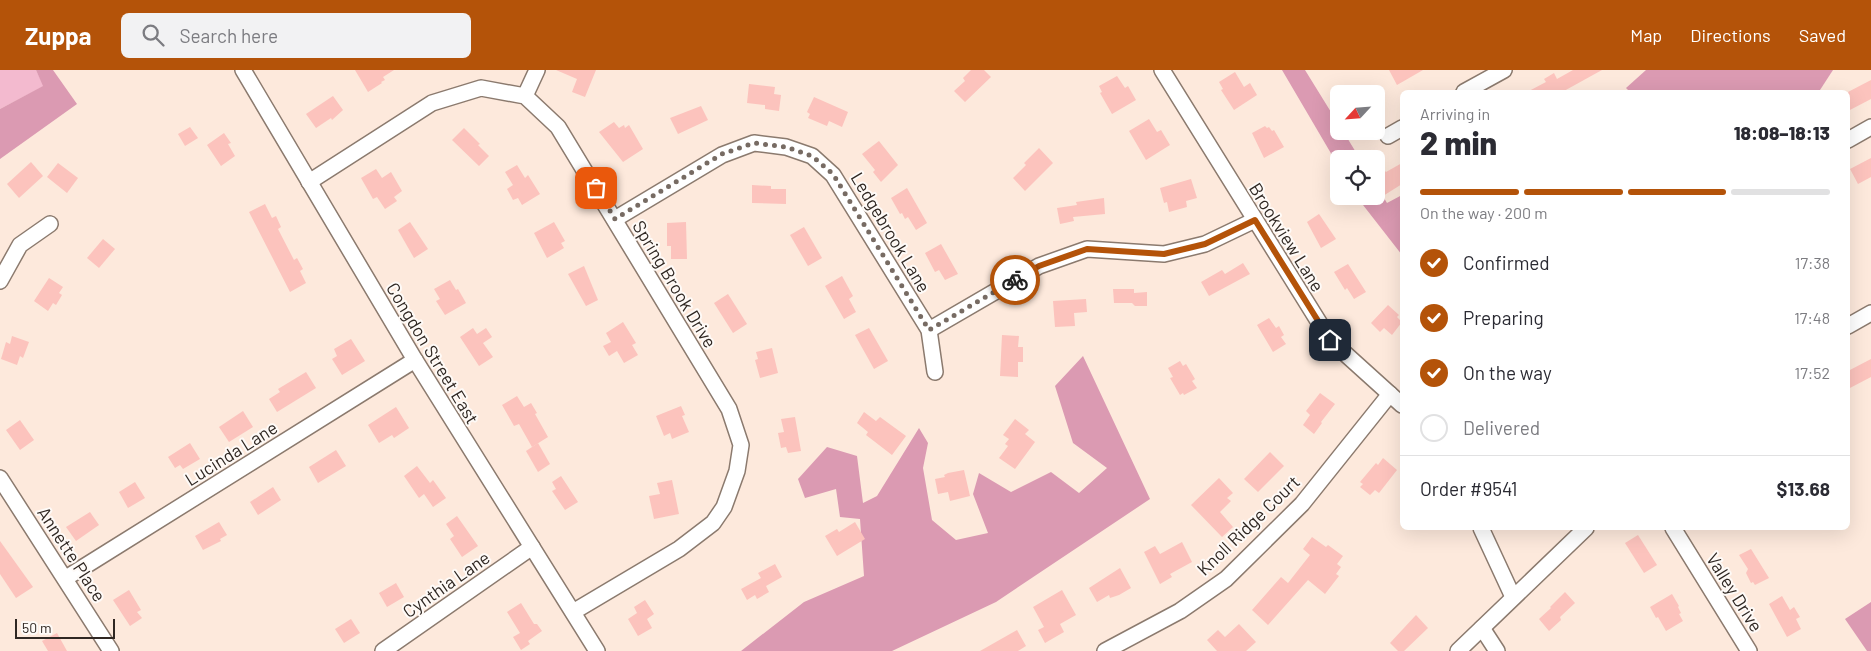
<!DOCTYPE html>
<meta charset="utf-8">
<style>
:root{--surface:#fff;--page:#f2f2f3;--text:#2b2b33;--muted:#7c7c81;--line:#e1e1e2;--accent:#b45309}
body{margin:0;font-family:Barlow,sans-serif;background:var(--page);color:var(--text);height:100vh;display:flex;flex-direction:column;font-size:19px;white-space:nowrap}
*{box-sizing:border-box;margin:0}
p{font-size:16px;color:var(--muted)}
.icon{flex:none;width:28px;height:28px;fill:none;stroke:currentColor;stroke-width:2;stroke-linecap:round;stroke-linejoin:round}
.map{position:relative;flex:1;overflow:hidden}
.side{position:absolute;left:1400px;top:20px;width:450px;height:440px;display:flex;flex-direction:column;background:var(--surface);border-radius:8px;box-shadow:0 5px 20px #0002}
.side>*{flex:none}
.needle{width:32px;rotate:244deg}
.tools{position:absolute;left:1330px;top:15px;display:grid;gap:10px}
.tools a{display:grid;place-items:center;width:55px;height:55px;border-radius:8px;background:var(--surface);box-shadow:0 5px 20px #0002;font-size:25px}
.scale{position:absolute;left:15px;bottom:12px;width:100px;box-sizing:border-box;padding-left:5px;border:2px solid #2f2722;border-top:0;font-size:14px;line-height:18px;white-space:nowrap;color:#2f2722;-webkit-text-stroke:4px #fefaf7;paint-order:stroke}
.pin{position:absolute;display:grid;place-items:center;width:42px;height:42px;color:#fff;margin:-21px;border-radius:10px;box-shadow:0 2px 8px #0006}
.courier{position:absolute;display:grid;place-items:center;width:50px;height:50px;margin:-25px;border:4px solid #b45309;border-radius:50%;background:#fff;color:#222;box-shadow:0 1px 6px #0007}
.head em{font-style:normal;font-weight:800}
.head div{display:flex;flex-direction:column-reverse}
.head{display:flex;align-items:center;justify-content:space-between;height:85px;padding:0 20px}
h1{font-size:32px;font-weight:800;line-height:38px}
.bar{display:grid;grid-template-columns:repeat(4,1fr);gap:8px 5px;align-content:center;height:60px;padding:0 20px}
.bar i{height:6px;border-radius:4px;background:var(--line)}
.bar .active{background:var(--accent)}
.bar p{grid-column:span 4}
.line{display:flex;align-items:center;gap:12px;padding:0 20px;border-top:1px solid var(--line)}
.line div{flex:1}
ol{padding:0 20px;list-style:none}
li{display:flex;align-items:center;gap:15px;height:55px}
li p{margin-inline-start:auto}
li .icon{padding:5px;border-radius:50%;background:var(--accent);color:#fff;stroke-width:4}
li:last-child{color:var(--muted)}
li i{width:28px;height:28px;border:2px solid var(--line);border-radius:50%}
header{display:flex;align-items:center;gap:30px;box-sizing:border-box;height:70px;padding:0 25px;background:var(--accent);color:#fff}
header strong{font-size:24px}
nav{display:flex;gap:28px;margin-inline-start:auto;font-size:18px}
.search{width:350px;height:45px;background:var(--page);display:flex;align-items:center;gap:12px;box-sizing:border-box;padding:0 18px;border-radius:8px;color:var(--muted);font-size:19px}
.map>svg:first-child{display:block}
.green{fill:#f3bacf}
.forest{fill:#db9ab2}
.building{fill:#fcc3bd}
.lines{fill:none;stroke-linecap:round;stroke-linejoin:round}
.street-casing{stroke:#8b7a6e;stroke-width:18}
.street{stroke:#fff;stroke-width:15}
.done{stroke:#776b63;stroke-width:5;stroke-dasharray:0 9}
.route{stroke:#b45309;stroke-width:6}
.labels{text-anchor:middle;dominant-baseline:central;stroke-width:4;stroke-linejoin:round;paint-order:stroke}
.street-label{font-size:18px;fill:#2f2722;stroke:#fefaf7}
</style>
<header>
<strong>Zuppa</strong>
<div class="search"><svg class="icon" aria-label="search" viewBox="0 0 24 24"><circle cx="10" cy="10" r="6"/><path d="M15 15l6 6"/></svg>Search here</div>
<nav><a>Map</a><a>Directions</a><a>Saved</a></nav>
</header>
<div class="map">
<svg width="1871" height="581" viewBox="0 0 1871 581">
<rect width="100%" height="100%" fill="#fde9dc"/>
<path class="green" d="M0,0H36L44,16L0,39Z"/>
<g class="forest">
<path d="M36,0H53L77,34L0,89V39L43,16Z"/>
<path d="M1282,0H1305L1339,55V61H1343L1360,89H1339V97Z"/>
<path d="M1646,0H1833L1820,20L1811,22H1630L1626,18Z"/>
<path d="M1376,115L1387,133L1402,125V185L1356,126H1376Z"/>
<path d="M1083,286L1150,429L996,532L892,581H741L804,532L864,506L860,449L840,447L836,419L805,428L798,409L827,377L857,386L863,433L877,426L919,358L928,373L923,398L932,450L956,470L988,463L973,424L979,403L1011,422L1051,402L1079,423L1107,398L1073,373L1055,316Z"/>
<path d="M1871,532V581H1867L1845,549Z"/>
</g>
<g class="building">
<path d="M355,0H394L383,7L385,10L381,12L382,13L368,22Z"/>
<path d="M556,0H596L585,27L572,22L577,9Z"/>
<path d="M971,0H984L991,7L965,32L954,21L965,11L963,8Z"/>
<path d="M1389,0H1423L1397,15Z"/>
<path d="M1573,0H1602L1564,21L1527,22L1546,12L1544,9L1554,3L1557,9Z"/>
<path d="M1235,2L1244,17L1250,13L1257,25L1234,40L1221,20L1223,19L1219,12Z"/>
<path d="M1117,6L1125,18L1128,16L1136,30L1112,44L1100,23L1102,22L1099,16Z"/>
<path d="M1871,10V29L1848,41V22Z"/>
<path d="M749,14L775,17L774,24L781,25L779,41L765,39V35L747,33Z"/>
<path d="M333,26L343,40L332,50L331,48L316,58L306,44Z"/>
<path d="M814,27L848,42L842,57L829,51L827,56L808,48L810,44L807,42Z"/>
<path d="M701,36L708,50L678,64L670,48Z"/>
<path d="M1149,49L1157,62L1161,60L1170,75L1146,90L1129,61Z"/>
<path d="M614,52L619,58L624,55L625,58L629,55L643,79L623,92L599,62Z"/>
<path d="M1265,56L1267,58L1269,57L1272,61L1274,60L1284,77L1264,88L1252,63Z"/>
<path d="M190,57L198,68L185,76L178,64Z"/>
<path d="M464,58L480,74L478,75L489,86L479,96L452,70Z"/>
<path d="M224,63L231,73L228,74L235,86L221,96L207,75Z"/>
<path d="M879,71L898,95L881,112L873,102L875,100L862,84Z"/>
<path d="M1039,78L1053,93L1025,121L1013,108L1026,95L1024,93Z"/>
<path d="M1871,88V107L1858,114L1850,99Z"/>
<path d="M31,92L43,106L19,128L7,114Z"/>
<path d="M58,93L78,108L67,123L47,107Z"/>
<path d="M1402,93V114L1383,126L1376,114V104L1384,100L1386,102Z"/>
<path d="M517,95L525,108L528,105L540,124L522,135L518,128L513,130L507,119L513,115L505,102Z"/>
<path d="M376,99L382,108L391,102L402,121L394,127L397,131L385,139L377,127L373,129L361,108Z"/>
<path d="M1191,109L1197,128L1186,131L1187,137L1169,142L1167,132L1164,133L1160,118Z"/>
<path d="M752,115L771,116V119H786V134L752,133Z"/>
<path d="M907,118L927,153L916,160L908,147L905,149L902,143L900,144L891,128Z"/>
<path d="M1104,128L1105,144L1073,147L1074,151L1060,154L1057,138L1077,135L1076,132Z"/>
<path d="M265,134L272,148L276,146L281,157L278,159L294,190L297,188L303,199L300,201L306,213L290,222L249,142Z"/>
<path d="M1319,144L1336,169L1321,178L1307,152Z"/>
<path d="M410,152L428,179L414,188L398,160Z"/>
<path d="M554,152L565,171L561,173L564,178L547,188L534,163Z"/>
<path d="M686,152L687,189H671V176H667V153Z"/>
<path d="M804,157L822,188L808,196L790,165Z"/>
<path d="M103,169L115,179L99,198L87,188Z"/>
<path d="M941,174L958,204L945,210L939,200L935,202L925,183Z"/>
<path d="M1243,193L1250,204L1209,226L1201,212L1222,200L1225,204Z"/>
<path d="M1348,194L1366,222L1354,229L1347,218L1345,220L1334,202Z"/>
<path d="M584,196L598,230L586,236L568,204Z"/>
<path d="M842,206L853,226L849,229L856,242L844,249L825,216Z"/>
<path d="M49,208L63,217L59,223L62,225L56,235L53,233L48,241L34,231Z"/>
<path d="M450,210L456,220L458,219L466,233L445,245L436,231L440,229L434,219Z"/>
<path d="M1113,219H1134V223L1147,222V236H1135L1132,233H1114Z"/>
<path d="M728,224L747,254L733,263L714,233Z"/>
<path d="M1086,229L1087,242L1074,243L1075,256L1055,257L1053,231Z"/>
<path d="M1388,235L1399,245L1397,247L1402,252L1392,265L1384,258L1380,262L1371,253Z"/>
<path d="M1269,248L1276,258L1279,256L1284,265L1281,267L1286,274L1273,282L1257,255Z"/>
<path d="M623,252L636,273L632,275L638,285L624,293L617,281L609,286L603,276L611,272L606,263Z"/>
<path d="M473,258L477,264L486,258L492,267L483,273L493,287L479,296L460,267Z"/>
<path d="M869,258L888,291L874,299L855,265Z"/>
<path d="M1002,265L1019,266L1018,277H1023V292H1018V307L1000,306Z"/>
<path d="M12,266L29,272L23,288L20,286L17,295L1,289L6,272L10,274Z"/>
<path d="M351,269L365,291L342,305L332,289L337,286L334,279Z"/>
<path d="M772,278L778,303L760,308L755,290L758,289L756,282Z"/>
<path d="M1871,289V307L1848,319V301Z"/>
<path d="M1180,291L1183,296L1186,294L1195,309L1192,311L1197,318L1184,325L1183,323L1180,325L1170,308L1173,307L1168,298Z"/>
<path d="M306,302L316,318L277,342L269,329L280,322L278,319Z"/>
<path d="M1320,323L1335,334L1321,352L1322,353L1314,364L1303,355L1310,345L1306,341Z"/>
<path d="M517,326L524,337L531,333L537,343L535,344L548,367L532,377L519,354L514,356L502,335Z"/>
<path d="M681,336L685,345L682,346L689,362L672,369L670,363L664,366L656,346Z"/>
<path d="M396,337L409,358L394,368L392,365L379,373L368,355Z"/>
<path d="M243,341L253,357L229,372L219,357Z"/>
<path d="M864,342L876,351L880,347L906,366L892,385L866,365L868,362L857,353Z"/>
<path d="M795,347L801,381L788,383L786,377L781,378L778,363L784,362L781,349Z"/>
<path d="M1015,349L1029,360L1025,364L1035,372L1015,399L999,388L1008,376L1005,374L1009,369L1003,365Z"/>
<path d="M20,350L34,370L20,380L6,360Z"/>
<path d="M190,373L200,389L183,399L180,395L175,398L168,387Z"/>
<path d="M538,373L550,394L538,402L526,381Z"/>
<path d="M336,380L346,396L318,413L309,397Z"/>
<path d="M1270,382L1284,396L1258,422L1244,409Z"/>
<path d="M1383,388L1397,400L1379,423L1375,420L1370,425L1360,417L1363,414L1360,412L1376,393L1378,395Z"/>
<path d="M417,396L430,413L433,410L446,428L433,437L424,424L419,428L404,406Z"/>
<path d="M964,400L970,426L950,431L948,422L938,424L935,409L945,407L944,405L948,403Z"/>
<path d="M561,406L578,432L565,440L552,421L556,419L552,412Z"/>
<path d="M1219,408L1233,423L1227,428L1231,431L1220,442L1233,457L1222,467L1191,435Z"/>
<path d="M672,410L679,444L654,449L649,426L660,424L657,413Z"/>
<path d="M135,412L145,428L128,438L119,422Z"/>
<path d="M273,417L281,430L258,445L250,432Z"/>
<path d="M90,442L99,455L76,471L66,457Z"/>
<path d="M457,446L478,476L462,487L450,469L454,466L446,454Z"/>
<path d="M219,452L227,465L220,469L221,471L203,480L195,466Z"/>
<path d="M855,452L865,469L837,486L825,466L837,459L839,462Z"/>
<path d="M1638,465L1657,495L1644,503L1625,473Z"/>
<path d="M1312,467L1326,477L1328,475L1343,486L1337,494L1341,497L1336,504L1339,506L1325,524L1308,510L1268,555L1252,540L1281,507L1288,513L1310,485L1303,479Z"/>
<path d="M0,471L33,517L16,528L0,504Z"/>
<path d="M1182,472L1192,492L1170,504L1172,507L1160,514L1144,482L1155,476L1160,484Z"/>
<path d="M1751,479L1769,508L1755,515L1753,512L1751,513L1746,503L1748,499L1739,485Z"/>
<path d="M775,494L782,507L766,516L769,522L757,529L755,525L747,530L741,519L761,508L758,503Z"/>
<path d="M1120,498L1131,518L1119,525L1110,528L1109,525L1097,532L1089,518Z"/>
<path d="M396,513L404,527L387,537L379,523Z"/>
<path d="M129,520L141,540L137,542L142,548L130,556L113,530Z"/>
<path d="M1062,520L1076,545L1060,554L1064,562L1045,573L1038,560L1044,557L1033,537Z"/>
<path d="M1565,522L1575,533L1560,547L1561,550L1549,561L1539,549L1551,538L1550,537Z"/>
<path d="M1672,524L1679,536L1678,537L1681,543L1679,544L1683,551L1666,561L1658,547L1656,548L1650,537Z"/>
<path d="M1782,526L1790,540L1794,537L1800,547L1796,549L1801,559L1787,567L1769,534Z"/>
<path d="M645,530L654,544L647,549L652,558L638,566L628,549L637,543L634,537Z"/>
<path d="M521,533L534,554H537L542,561L528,571L530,574L521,580L513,567L520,563L507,542Z"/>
<path d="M1416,545L1428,558L1404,581H1398L1390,573Z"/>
<path d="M351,549L360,563L344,573L335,559Z"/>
<path d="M1239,554L1256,572L1246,581H1217L1207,570L1218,560L1225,567Z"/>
<path d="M1017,560L1026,576L1018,581H980Z"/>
<path d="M57,563L67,581H48L42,571Z"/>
</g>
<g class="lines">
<g class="street-casing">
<g id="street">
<path d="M243,0L415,290L597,581"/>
<path d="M1162,0L1330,270L1402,335"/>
<path d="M1464,22L1504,0"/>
<path d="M525,26L537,0"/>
<path d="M1388,66L1402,58"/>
<path d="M1848,70L1871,57"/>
<path d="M309,112L432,33L481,18L525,26L558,57L729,339L741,375L737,401L724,437L713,453L679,479L573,542"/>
<path d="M615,149L722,85L754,73L786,77L812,86L833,105L929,260L935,302"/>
<path d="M0,211L20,175L50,154"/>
<path d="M1848,256L1871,243"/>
<path d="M929,260L1039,196L1087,179L1164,184L1205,174L1255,150"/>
<path d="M0,408L111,581"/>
<path d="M1481,458L1513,527"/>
<path d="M1673,458L1749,581"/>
<path d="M66,508L415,290"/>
<path d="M1482,558L1497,581"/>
<path d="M383,581L532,477"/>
<path d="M1105,581L1180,541L1226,509L1302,434L1390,324"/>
<path d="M1458,581L1586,458"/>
</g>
</g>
<use href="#street" class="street"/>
</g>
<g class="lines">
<path class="done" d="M596,118L615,149L722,84L754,73L786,77L812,86L833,104L929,260L1015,210"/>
<path class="route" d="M1015,210L1039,196L1087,179L1164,184L1205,174L1255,150L1330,270"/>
</g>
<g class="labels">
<g class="street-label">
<text transform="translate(891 162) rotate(59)">Ledgebrook Lane</text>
<text transform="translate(1287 167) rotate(58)">Brookview Lane</text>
<text transform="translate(675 214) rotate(59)">Spring Brook Drive</text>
<text transform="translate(433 283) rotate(59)">Congdon Street East</text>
<text transform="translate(231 383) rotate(-32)">Lucinda Lane</text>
<text transform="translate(1248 455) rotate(-44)">Knoll Ridge Court</text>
<text transform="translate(72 484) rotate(57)">Annette Place</text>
<text transform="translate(446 514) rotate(-35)">Cynthia Lane</text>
<text transform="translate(1735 522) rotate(58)">Valley Drive</text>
</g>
</g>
</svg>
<div class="tools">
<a><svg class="needle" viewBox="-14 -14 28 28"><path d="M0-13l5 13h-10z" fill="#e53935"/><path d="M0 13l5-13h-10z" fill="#7c7c81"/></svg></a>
<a><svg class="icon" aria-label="locate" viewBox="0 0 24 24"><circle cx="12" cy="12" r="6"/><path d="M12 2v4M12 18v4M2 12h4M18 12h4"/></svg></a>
</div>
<div class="scale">50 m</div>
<div class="pin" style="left:596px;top:118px;background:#ea580c"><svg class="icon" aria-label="bag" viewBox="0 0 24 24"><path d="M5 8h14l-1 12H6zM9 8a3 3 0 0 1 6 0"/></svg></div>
<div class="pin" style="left:1330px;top:270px;background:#1f2937"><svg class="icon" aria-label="home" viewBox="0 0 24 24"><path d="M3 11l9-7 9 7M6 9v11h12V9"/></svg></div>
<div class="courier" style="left:1015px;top:210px"><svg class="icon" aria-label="bike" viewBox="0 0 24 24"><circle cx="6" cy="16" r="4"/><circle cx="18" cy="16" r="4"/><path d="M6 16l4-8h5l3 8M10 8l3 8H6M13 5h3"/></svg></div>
<section class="side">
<div class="head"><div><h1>2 min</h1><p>Arriving in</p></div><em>18:08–18:13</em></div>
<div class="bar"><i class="active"></i><i class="active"></i><i class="active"></i><i></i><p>On the way · 200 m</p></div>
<ol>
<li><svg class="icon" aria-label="check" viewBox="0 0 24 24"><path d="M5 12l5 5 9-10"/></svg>Confirmed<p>17:38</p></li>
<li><svg class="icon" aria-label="check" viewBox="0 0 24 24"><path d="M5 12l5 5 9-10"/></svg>Preparing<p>17:48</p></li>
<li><svg class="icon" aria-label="check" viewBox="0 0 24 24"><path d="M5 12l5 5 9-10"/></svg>On the way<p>17:52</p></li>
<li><i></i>Delivered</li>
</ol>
<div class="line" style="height:65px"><div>Order #9541</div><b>$13.68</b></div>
</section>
</div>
